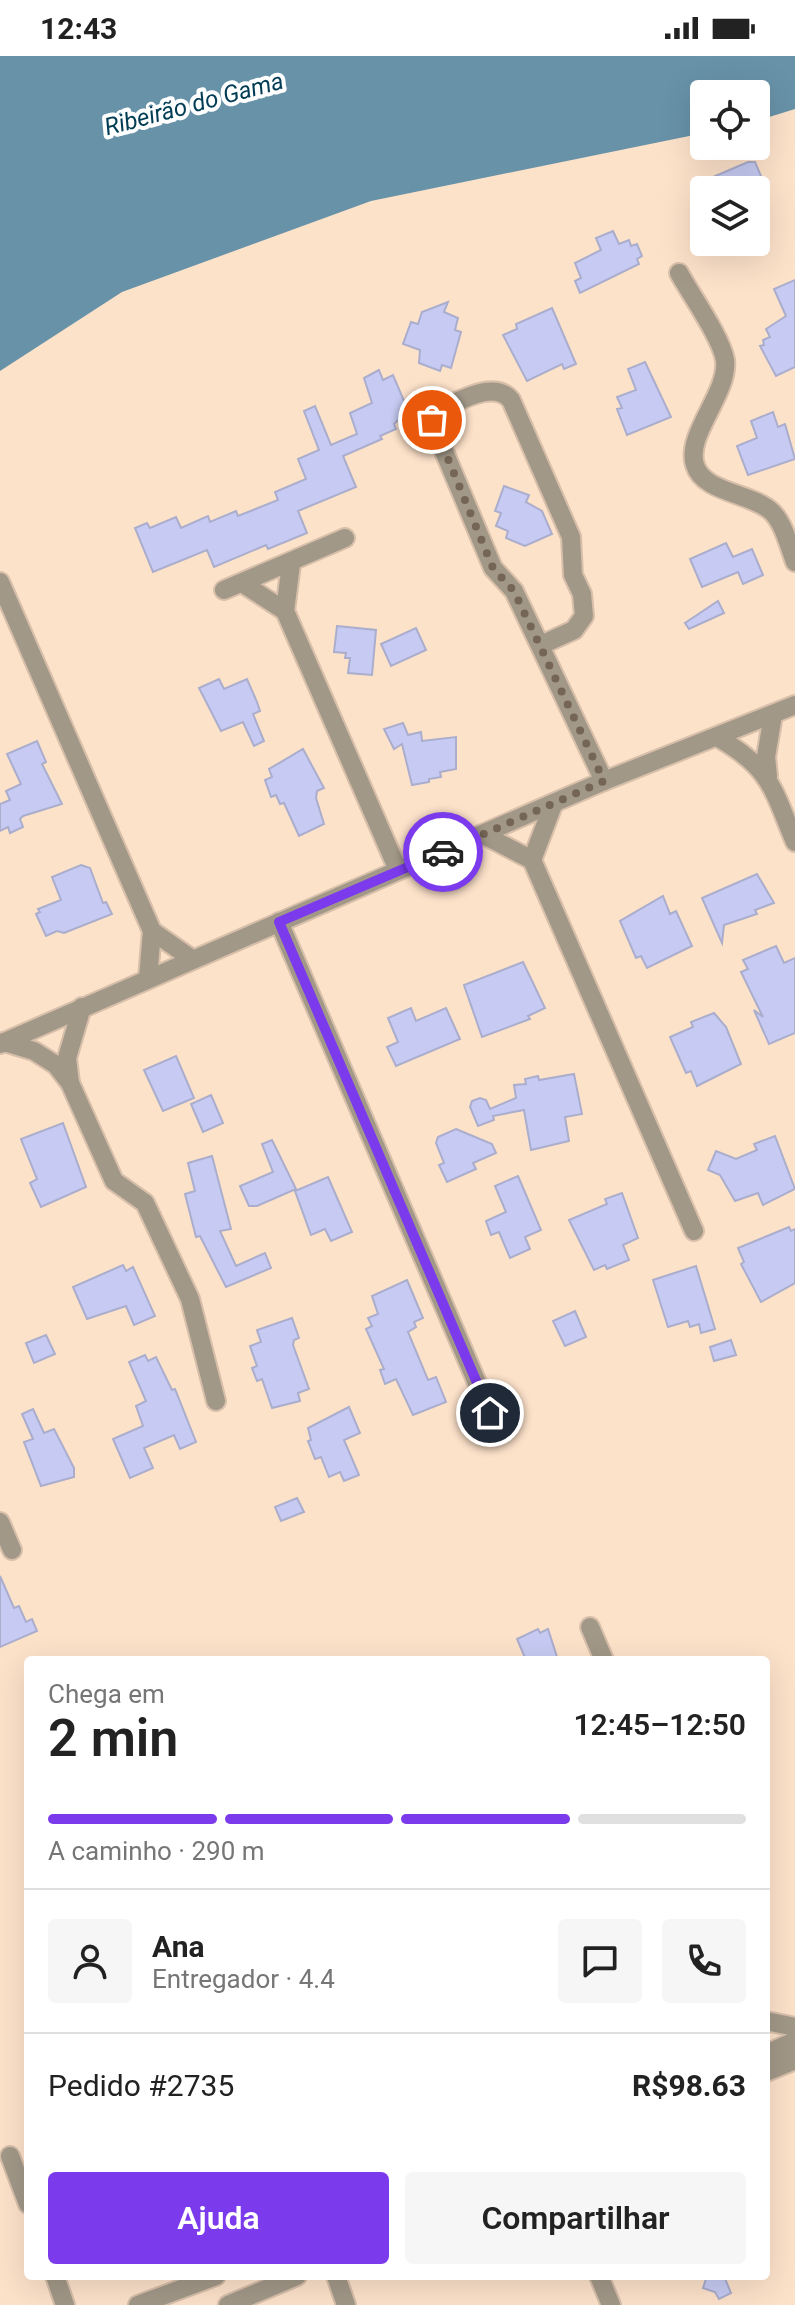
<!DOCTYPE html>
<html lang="pt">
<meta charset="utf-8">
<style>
:root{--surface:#fff;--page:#f6f6f6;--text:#222;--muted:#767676;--line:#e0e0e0;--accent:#7c3aed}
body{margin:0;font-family:Roboto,sans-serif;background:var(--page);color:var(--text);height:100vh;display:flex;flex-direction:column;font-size:30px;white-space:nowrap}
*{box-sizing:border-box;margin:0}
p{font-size:26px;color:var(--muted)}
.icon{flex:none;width:44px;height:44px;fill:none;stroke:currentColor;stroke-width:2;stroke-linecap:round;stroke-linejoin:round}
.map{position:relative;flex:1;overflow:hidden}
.panel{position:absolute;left:24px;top:1600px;width:746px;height:624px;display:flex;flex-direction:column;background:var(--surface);border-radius:8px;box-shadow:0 8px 32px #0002}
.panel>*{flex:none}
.fabs{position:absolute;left:690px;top:24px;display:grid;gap:16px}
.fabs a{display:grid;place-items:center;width:80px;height:80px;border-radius:8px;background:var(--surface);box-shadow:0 8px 32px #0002;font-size:40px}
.pin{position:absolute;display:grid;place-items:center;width:68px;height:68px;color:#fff;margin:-34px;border:4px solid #fff;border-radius:50%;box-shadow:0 2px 8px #0007}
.courier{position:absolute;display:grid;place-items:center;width:80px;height:80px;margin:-40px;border:6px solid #7c3aed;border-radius:50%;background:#fff;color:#222;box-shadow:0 2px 10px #0007}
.headline em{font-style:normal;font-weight:600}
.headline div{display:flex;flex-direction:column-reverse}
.headline{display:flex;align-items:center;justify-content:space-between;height:136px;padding:0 24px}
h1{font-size:52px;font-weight:600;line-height:60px}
.bar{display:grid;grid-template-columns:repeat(4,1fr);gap:12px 8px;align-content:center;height:96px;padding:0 24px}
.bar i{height:10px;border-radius:6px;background:var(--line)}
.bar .active{background:var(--accent)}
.bar p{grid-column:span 4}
.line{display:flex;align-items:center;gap:20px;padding:0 24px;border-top:2px solid var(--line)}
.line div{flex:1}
.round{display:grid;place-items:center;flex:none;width:84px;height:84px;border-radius:8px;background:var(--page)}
.cta{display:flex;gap:16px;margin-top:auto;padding:16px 24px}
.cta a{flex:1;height:92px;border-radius:8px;background:var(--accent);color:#fff;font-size:32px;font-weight:600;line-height:92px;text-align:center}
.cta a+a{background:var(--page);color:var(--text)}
.status{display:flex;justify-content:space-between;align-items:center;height:56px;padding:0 40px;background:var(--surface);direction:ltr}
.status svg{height:22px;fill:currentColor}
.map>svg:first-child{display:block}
.water{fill:#6892a8}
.building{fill:#c7cbf3;stroke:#aaadcc;stroke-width:2}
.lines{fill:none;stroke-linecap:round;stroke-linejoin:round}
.minor-casing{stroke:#d7bfaa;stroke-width:22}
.minor{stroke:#a29888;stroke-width:18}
.done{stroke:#756557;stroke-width:8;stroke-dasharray:0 14.4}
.route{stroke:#7c3aed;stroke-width:10}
.labels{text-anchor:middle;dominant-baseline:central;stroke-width:8;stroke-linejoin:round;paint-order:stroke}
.water-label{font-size:24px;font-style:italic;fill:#003c54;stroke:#fff}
</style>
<div class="status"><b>12:43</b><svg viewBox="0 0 49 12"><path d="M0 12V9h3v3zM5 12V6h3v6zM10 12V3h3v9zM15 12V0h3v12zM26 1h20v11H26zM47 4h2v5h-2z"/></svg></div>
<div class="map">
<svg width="795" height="2249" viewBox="0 0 795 2249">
<rect width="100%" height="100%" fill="#fde2ca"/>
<path class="water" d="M0,0H795V53L756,65V38H704V77L371,145L122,236L0,315Z"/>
<g class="building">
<path d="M748,106H755L767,134H710L706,124Z"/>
<path d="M613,175L619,188L629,184L631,190L637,188L642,200L637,203L639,208L580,237L575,225L581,222L575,207L601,194L596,182Z"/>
<path d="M795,224V311L776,320L760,290L764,289L763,284L770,281L766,273L786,260L774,233Z"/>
<path d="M448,246L444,256L458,262L455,274L461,276L451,312L442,309L440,315L419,307L420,294L403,288L411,266L418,268L422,256Z"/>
<path d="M552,252L576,308L564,313L562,308L527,325L503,279L517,273L516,268Z"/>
<path d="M645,306L671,361L627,379L617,353L622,352L617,341L636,334L628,313Z"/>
<path d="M379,314L383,324L393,319L410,359L398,364L394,368L396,373L380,380L382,383L343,400L356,431L298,455L307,477L268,493L266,489L214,511L207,494L153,516L135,472L147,467L150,472L176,461L181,472L208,460L210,466L236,455L238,460L278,444L275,436L306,423L298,403L319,394L304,355L315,350L331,389L357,378L350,357L372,347L364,322Z"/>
<path d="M773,356L778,371L785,368L795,403L748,419L737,390L757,382L751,365Z"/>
<path d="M504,430L529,439L526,446L542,455L552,478L525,490L506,482L508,475L496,470L501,457L495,455Z"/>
<path d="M726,487L733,501L752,493L763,519L743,528L738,516L702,531L690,503Z"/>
<path d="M718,545L724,557L689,573L685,567Z"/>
<path d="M337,570L376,574L372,619L348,617L350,602H345L346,597L334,596Z"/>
<path d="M416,572L426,594L391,610L381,588Z"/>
<path d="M219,623L224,633L247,623L257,646L260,655L253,658L264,685L254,690L243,666L221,675L199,632Z"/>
<path d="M403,667L408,679L421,676L422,685L456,681V713L440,716L441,721L429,723V726L412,729L402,688L394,693L384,673Z"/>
<path d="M37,685L46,706L42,708L62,748L23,760L20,763L23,771L10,777L8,771L0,775V748L10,744L6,735L21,728L7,698Z"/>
<path d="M303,693L324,732L317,735L316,742L324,768L299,780L284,747L280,748L276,739L271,741L265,724L272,721L269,713Z"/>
<path d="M81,809L90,812L103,847L106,846L112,858L64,877L57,875L46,880L36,858L40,856L38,853L61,844L52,821Z"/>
<path d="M757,818L774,847L755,854L757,858L724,869L722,887L702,842Z"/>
<path d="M663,840L670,858L676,855L692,890L647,912L641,900L636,902L620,865Z"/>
<path d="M776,890L784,907L795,902V977L769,988L754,954L763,961L741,916L748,913L743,904Z"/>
<path d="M523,906L545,952L528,960L530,963L482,981L464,929Z"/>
<path d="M411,952L416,965L446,952L460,983L396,1010L387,991L398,986L388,962Z"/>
<path d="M714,957L726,971L741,1008L697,1030L691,1015L686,1017L670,981L693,971L691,966Z"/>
<path d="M176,1000L194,1042L163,1055L144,1014Z"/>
<path d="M574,1018L582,1058L565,1061L569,1085L531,1094L524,1054L493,1060L494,1064L478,1070L470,1051L472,1045L480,1042L486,1044L490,1053L516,1042L514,1029L526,1028L525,1023L538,1020L539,1024Z"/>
<path d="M211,1039L223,1067L203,1076L191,1048Z"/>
<path d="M63,1067L86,1131L41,1151L30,1127L37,1123L21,1083Z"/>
<path d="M456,1073L492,1088L496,1097L473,1107L476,1113L447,1126L439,1109L444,1107L436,1087L438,1081Z"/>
<path d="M775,1080L795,1133L763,1149L758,1137L735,1145L720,1119L708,1114L716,1095L736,1103L757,1094L754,1088Z"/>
<path d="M272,1084L296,1133L257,1150H249L240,1130L273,1116L262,1088Z"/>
<path d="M212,1100L231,1173L220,1175L236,1210L265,1197L271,1212L226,1231L200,1180L196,1181L185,1138L195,1135L188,1107Z"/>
<path d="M518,1120L541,1174L525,1181L530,1193L510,1202L499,1176L491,1179L486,1165L506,1156L495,1130Z"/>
<path d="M328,1121L352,1176L331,1185L325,1173L311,1179L295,1135Z"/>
<path d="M622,1137L638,1182L623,1189L629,1204L607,1213L605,1209L594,1214L569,1164L607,1148L605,1143Z"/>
<path d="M789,1171L791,1175L795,1173V1227L761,1246L741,1208L744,1206L738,1192Z"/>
<path d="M123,1209L126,1215L133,1211L155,1260L134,1269L126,1250L87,1263L73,1231Z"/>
<path d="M696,1210L715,1273L701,1277L699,1268L690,1271L688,1265L668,1271L653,1224Z"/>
<path d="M407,1224L423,1262L414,1266L416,1271L408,1276L428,1324L436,1321L446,1346L413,1359L396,1323L385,1328L380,1314L384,1313L366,1273L372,1270L368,1262L378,1258L372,1240Z"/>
<path d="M575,1255L586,1281L565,1290L553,1265Z"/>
<path d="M292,1262L299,1282L294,1284L293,1289L309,1333L298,1337L300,1345L272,1352L262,1323L257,1325L252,1312L257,1310L250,1290L261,1286L257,1274Z"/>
<path d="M46,1279L55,1298L34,1307L26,1287Z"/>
<path d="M731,1284L736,1299L714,1305L710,1291Z"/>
<path d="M145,1299L148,1305L156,1301L172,1334L175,1333L196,1386L180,1393L174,1379L144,1392L153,1412L130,1422L113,1383L143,1370L136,1350L146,1345L129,1306Z"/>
<path d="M349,1351L360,1377L344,1384L359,1419L344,1425L340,1416L329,1421L321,1401L315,1403L308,1385L311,1384L308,1372Z"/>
<path d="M33,1353L44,1377L54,1373L74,1412V1421L41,1430L24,1386L33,1383L22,1358Z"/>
<path d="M297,1442L304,1456L281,1465L275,1451Z"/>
<path d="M0,1520L14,1552L19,1550L26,1566L32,1563L37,1575L0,1591Z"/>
<path d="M538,1573L540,1577L548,1573L558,1604H526L517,1583Z"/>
<path d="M707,2220H724L731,2237L719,2243L715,2236L703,2232Z"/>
</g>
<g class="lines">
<g class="minor-casing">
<g id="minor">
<path d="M679,217C691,239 721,281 725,304C729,337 685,379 695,409C703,437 753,437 772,456C784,468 789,490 795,506"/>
<path d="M291,508L285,555L398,814"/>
<path d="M0,526L152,875L192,903"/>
<path d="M242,527L285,555"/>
<path d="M224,534L345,482"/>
<path d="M541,589L574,574L584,560L582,538L573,519L571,481L511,344C494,323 458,346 438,354L433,369L493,512L514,535L604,725"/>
<path d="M717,681C771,712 772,731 795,786"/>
<path d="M768,720L766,701L773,659"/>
<path d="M484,779L532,804L694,1175"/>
<path d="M532,804L553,749"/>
<path d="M279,866L490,1357"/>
<path d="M148,922L152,875"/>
<path d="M4,986L34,995L56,1009L70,1027L114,1125L145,1147L190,1243L216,1345"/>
<path d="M0,988L604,725L795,649"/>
<path d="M70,1027L67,1002L82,951"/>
<path d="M0,1466L12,1494"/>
<path d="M590,1571L604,1604"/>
<path d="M766,1965L795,1971"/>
<path d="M766,1998L795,1985"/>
<path d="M766,2016L795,2004"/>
<path d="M10,2100L28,2148"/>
<path d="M55,2220L65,2249"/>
<path d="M336,2220L346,2249"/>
<path d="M599,2220L611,2249"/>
<path d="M138,2249L216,2220"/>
<path d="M228,2249L297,2220"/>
</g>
</g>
<use href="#minor" class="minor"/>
</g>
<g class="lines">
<path class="done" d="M432,364L493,512L514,535L604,725L443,796"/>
<path class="route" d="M443,796L279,866L490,1357"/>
</g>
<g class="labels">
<g class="water-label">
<text transform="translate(194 48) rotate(-15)">Ribeirão do Gama</text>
</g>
</g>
</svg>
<div class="fabs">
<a><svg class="icon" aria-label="locate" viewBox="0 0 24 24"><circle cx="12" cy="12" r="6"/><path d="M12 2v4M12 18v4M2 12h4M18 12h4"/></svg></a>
<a><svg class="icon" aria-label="layers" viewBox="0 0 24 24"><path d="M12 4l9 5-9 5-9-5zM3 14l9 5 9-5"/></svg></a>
</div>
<div class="pin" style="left:432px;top:364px;background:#ea580c"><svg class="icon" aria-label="bag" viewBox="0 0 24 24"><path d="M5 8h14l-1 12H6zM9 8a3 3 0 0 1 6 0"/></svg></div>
<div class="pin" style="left:490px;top:1357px;background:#1f2937"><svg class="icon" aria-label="home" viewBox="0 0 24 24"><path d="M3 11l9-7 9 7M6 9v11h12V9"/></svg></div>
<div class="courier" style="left:443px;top:796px"><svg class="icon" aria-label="car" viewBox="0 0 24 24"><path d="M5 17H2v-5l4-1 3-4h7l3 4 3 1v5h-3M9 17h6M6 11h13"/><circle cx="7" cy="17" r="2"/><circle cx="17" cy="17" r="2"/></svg></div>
<section class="panel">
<div class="headline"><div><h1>2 min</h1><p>Chega em</p></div><em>12:45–12:50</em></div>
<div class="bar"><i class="active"></i><i class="active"></i><i class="active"></i><i></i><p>A caminho · 290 m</p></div>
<div class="line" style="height:144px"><a class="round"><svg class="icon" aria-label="person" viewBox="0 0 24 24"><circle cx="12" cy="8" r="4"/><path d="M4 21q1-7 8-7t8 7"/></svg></a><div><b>Ana</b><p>Entregador · 4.4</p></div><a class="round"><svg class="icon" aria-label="chat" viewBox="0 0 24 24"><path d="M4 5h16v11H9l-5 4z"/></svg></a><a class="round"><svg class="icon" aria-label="phone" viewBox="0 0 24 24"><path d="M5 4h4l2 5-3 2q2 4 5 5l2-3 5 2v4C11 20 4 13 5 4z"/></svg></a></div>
<div class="line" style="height:104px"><div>Pedido #2735</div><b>R$98.63</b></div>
<div class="cta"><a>Ajuda</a><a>Compartilhar</a></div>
</section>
</div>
